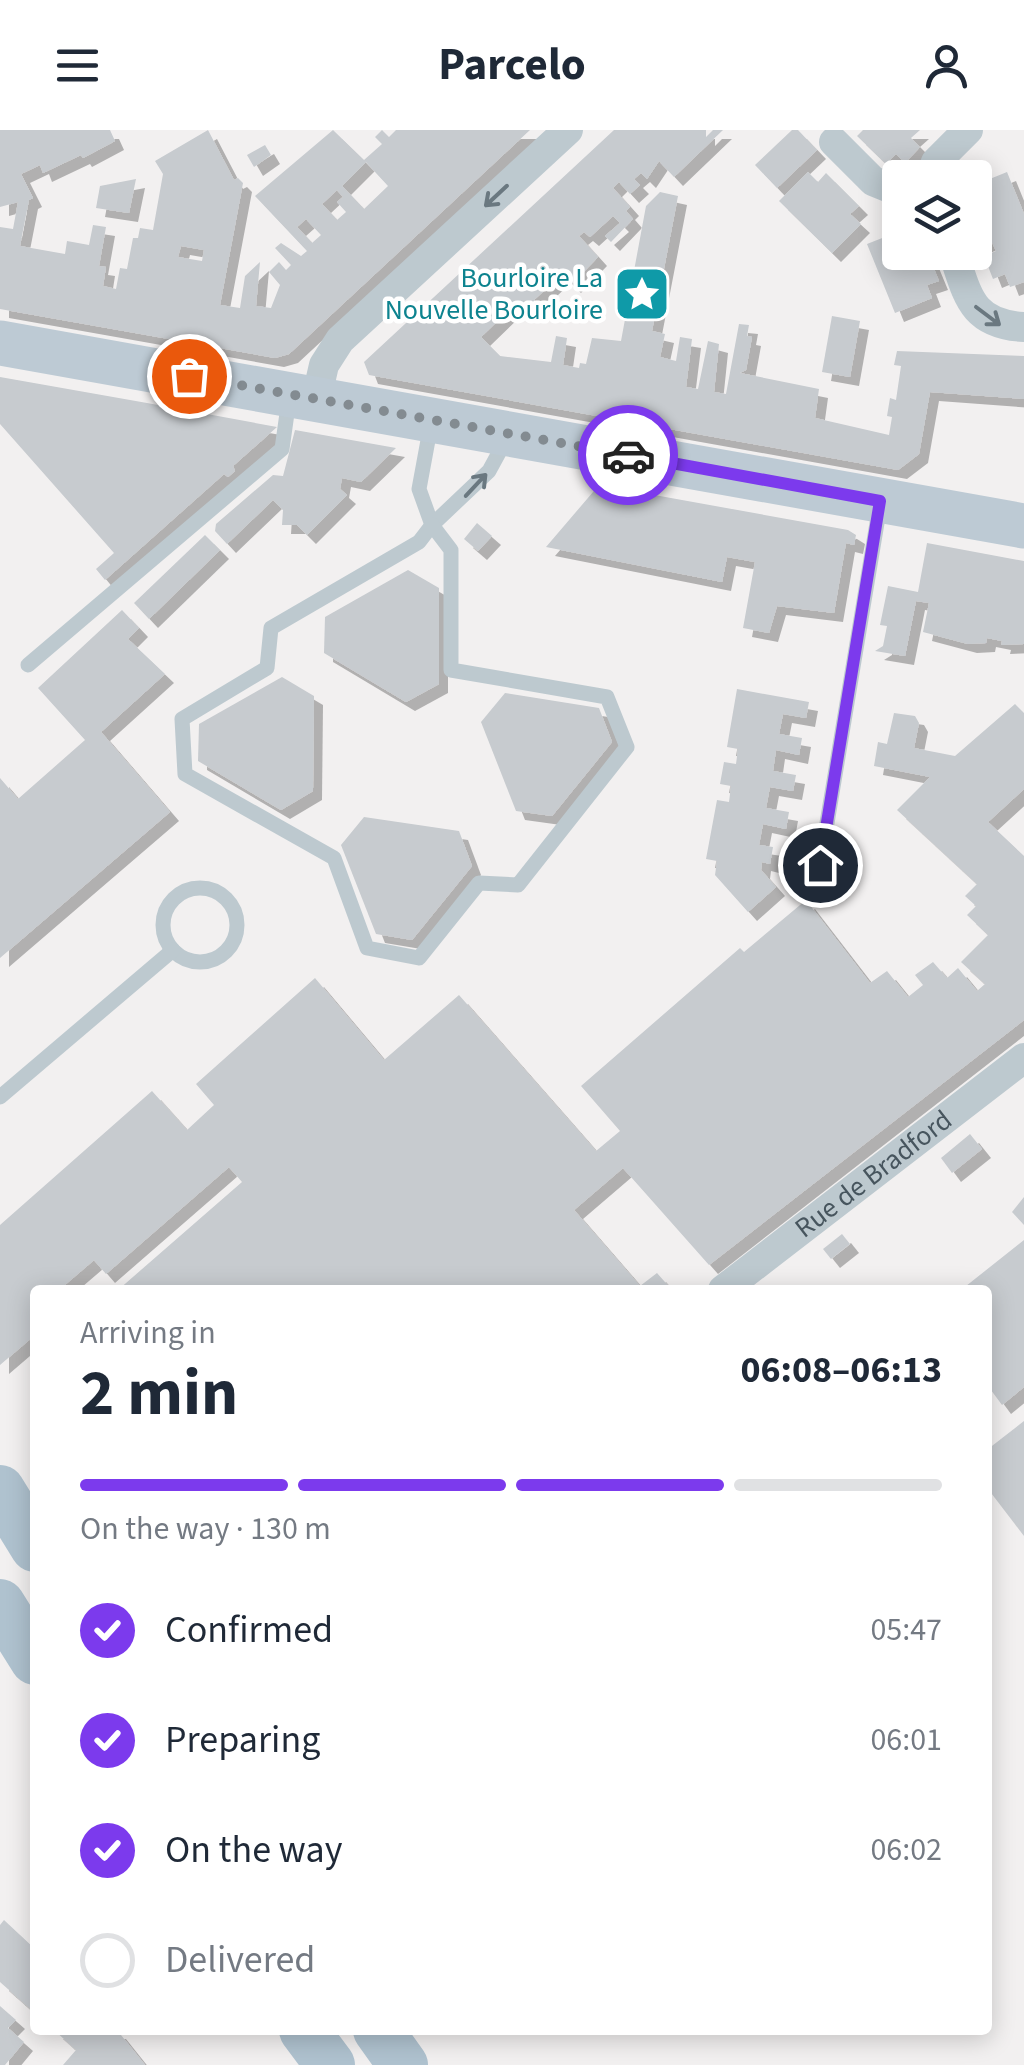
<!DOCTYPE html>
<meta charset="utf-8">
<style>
:root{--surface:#fff;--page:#f6f6f7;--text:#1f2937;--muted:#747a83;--line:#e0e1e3;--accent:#7c3aed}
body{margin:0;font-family:"Source Sans 3",sans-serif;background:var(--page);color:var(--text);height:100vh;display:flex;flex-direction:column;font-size:38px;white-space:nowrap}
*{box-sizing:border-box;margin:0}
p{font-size:32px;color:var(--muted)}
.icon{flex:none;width:55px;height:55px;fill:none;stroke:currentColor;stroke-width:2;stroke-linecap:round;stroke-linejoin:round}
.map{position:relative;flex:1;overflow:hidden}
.panel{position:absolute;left:30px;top:1155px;width:962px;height:750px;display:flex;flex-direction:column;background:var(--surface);border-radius:10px;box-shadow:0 5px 25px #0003}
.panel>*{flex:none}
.buttons{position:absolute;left:882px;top:30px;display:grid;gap:20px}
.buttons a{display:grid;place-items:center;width:110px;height:110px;border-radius:10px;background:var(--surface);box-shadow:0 5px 25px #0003;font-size:50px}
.pin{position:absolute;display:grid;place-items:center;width:85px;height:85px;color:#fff;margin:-42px;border:5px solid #fff;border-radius:50%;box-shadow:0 2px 10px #0007}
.courier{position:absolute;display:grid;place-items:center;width:100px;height:100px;margin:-50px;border:8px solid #7c3aed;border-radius:50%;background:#fff;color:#222;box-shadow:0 2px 12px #0007}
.headline em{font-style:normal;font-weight:700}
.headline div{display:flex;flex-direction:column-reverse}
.headline{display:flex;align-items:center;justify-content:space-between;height:170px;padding:0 50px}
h1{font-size:65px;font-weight:700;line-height:75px}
.bar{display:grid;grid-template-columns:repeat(4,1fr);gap:15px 10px;align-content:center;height:120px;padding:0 50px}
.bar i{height:12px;border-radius:8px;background:var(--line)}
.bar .on{background:var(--accent)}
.bar p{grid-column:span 4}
ol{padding:0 50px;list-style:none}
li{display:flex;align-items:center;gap:30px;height:110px}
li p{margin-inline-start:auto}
li .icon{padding:10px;border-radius:50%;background:var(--accent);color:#fff;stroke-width:4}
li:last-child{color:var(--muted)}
li i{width:55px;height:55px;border:5px solid var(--line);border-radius:50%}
header{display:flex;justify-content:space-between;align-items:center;height:130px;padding:0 50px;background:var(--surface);font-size:45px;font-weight:700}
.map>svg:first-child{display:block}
.building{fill:#c7cbcf;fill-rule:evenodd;filter:url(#shadow)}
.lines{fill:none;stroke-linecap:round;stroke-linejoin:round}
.service{stroke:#bdc9cf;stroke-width:15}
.minor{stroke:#bdc9cf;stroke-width:30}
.secondary{stroke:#bdcad4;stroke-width:45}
.primary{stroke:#afc2cf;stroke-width:50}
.oneway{stroke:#6a7880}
.done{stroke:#838b91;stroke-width:10;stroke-dasharray:0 18}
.route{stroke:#7c3aed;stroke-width:12}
.labels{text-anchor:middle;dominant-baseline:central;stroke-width:9;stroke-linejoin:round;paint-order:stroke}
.culture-label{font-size:28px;fill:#0d838f;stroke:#fff;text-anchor:end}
.street-label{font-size:28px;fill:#47555e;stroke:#fff}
</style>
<header><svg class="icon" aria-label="menu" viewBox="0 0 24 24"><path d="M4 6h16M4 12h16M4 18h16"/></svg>Parcelo<svg class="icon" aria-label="person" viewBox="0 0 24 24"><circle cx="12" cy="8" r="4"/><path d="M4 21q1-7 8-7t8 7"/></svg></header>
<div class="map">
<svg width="1024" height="1935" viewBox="0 0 1024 1935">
<defs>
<filter id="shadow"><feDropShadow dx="9" dy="9" stdDeviation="0" flood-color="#0004"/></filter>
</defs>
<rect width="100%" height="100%" fill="#f2f0f0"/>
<g class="building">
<path d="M0,0H110L115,11L83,28L81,25L43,43L40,35L21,44L33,68L29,70L20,116L65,124L67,111L89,115L93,95L106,97L99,136L106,137L103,156L116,159L120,138L127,139L133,108H138L140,98L153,100L163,44L155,31L208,0L234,50L238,48L243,53L220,175L240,178L245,146L260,132L256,176L271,178L280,155L269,142L279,132L286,140L291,135L275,118L281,113L301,126L307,121L255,66L333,0L366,32L342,56L364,79L388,56L364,30L382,14L375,7L382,0L389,7L396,0H530L289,224L275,228L0,179V97L13,99L18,72L0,77ZM337,60L343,67L337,72L346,82L337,90L322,74ZM306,89L321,105L312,113L297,97ZM181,116L204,120L202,131L178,127Z"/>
<path d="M614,0H706V7L713,0H723L674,47L659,31L647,49L641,43L634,49L640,55L630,64L619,52L613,58L630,77L626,81L633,89L611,112L605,106L620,93L613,86L590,107L584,102L579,106L598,127L572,154L562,144L534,170L537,175L528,182L521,174L513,176L481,207L500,226L551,232L556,206L567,208L563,235L579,238L580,233L586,234L592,208L621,211L646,76L660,62L678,66L652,201L665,204L660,227L676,231L680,207L692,209L686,257L698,259L708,211L719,214L714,262L726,264L739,194L749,195L747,206L752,207L746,240L740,243L819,259L815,288L889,305L892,287L887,286L890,268L896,270L901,236L894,235L897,221L1024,226V269L930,262L919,324L898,340L369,245L364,232Z"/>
<path d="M792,0H798L817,20L777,58L755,35Z"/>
<path d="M863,0H920L911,8L920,17L905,33L896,24L886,34L857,6Z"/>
<path d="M265,15L271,25L254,37L247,25Z"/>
<path d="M808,42L818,52L826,43L859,76L850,84L861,94L832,123L779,71Z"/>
<path d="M1007,42L1024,84V152L1010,157L1005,144L993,149L984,126L996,121L991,110L979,115L975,105V55Z"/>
<path d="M136,49L129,83L96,78L100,56Z"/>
<path d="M900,101V122H927L939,151L927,155L932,168L895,183L867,114Z"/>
<path d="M832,186L860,191L850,247L822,242Z"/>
<path d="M0,247L147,273L277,297L233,336L235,341L228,347L224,344L105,450L96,439L114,423L0,294Z"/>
<path d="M295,300L396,318L361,352L342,348L340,359L347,365L307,405L297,395H282L283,380L273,370L227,414L215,401L216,394L273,345L283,346Z"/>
<path d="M599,355L848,400L856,405L854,415L846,413L834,483L777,476L769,503L743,498L755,432L727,427L722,452L546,417Z"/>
<path d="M477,393L492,406L478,421L464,409Z"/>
<path d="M205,405L220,420L149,489L134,473Z"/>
<path d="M927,413L1024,431V514L1001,515L1002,511L987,508L986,513L968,514L923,502L929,473L916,471L905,526L875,521L883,516L887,496L880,495L888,456L918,462Z"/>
<path d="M408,440L439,458V554L406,572L324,523L325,487Z"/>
<path d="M122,480L139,498L128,509L165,544L101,602L170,682L0,828V648L18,669L85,610L38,558Z"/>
<path d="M282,547L314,566L313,661L281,680L198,631L199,594Z"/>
<path d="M737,559L809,572L806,588L783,584L779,604L802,608L799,625L776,620L773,641L796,645L793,661L770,657L766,678L789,682L786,699L763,694L759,715L773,717L770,734L762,732L761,740L776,757L748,782L715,745L717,731L706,729L717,670L729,672L731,656L720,654L724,632L736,634L738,619L727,617Z"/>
<path d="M505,563L599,578L612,612L552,686L516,681L481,592Z"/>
<path d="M1015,574L1024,583V659L988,692L1024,726V890L709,1135L623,1038L574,1080L640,1156L657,1143L672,1160H118L242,1052L229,1037L106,1144L94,1130L59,1160H35V1205L0,1235V1095L152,961L187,1000L214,975L196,954L315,848L384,930L459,865L596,1021L620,1001L581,956L740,818L744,822L806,770L870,853L887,841L908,867L923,855L915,845L933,832L947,848L958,838L977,861L985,854L961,832L988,805L967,785L976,776L965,766L977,754L897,680L930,647L874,636L878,612L887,614L894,583L915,586L919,593L914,618L955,626Z"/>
<path d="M364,687L459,701L472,736L412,810L376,804L341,715Z"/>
<path d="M970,1004L982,1019L952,1043L941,1028Z"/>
<path d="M1024,1067V1095L1012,1082Z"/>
<path d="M842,1104L850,1114L831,1129L823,1119Z"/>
<path d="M1024,1110V1257L1002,1275L988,1256V1160H961Z"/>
<path d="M1024,1291V1406L988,1359V1319Z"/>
<path d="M4,1790L35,1819V1883L0,1852V1795Z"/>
<path d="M0,1876L16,1890L8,1898L24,1912L5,1935H0Z"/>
<path d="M54,1900H117L145,1935H63L76,1920Z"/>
</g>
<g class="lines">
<g class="service">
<path d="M431,294L419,359L432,395L489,341L508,306"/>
<path d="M432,395L451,420V540L607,567L627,617L518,755L479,753L419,828L367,818L334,728L185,644L182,589L267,538L271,498L419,412Z"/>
<path d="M28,535L282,319L289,269"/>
<path d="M795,758L820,735L880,375"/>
<circle cx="200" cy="795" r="37"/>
<path d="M0,967L173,820"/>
</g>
<g class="minor">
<path d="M834,12L873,51L900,62"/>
<path d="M930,48L936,32L968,0"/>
<path d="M953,122C968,166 971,194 1024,197"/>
<path d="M316,270L324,235L340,210L568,0"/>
<path id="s1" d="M723,1160L1024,928"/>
</g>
<path class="secondary" d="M0,213L1024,396"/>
<g class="primary">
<path d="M0,1360L35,1417"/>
<path d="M0,1474L35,1530"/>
<path d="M304,1900L330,1935"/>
<path d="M378,1900L403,1935"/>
</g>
</g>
<defs><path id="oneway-shaft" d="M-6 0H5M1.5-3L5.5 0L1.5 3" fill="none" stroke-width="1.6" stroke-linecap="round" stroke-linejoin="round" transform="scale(2.5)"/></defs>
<g class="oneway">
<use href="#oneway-shaft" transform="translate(496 66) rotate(137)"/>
<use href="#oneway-shaft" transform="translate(988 186) rotate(37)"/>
<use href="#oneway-shaft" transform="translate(476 355) rotate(-47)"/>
</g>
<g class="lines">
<path class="done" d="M189,246L628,325"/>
<path class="route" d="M628,325L880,371L820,735"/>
</g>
<defs>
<g id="sight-square" transform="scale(2.875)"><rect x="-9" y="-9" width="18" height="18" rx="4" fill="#0f9aa8" stroke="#fff"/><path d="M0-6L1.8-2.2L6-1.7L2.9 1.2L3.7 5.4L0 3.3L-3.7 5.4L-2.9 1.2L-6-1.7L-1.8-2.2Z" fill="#fff"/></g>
</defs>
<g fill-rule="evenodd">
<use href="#sight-square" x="642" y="164"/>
</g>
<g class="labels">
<g class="culture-label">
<text x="603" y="148">Bourloire La<tspan x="603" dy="32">Nouvelle Bourloire</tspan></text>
</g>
<g class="street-label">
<text stroke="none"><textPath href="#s1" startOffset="190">Rue de Bradford</textPath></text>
</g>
</g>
</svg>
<div class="buttons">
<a><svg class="icon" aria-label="layers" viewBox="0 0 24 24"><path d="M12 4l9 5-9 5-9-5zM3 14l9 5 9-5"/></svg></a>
</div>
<div class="pin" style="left:189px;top:246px;background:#ea580c"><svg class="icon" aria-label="bag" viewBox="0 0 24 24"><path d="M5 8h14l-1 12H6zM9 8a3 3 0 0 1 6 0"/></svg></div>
<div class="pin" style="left:820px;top:735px;background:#1f2937"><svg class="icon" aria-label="home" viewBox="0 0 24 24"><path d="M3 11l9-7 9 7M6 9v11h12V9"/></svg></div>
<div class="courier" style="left:628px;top:325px"><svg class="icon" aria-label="car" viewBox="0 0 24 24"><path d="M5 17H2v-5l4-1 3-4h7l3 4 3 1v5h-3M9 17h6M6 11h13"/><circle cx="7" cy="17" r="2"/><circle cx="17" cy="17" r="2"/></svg></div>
<section class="panel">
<div class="headline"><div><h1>2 min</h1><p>Arriving in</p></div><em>06:08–06:13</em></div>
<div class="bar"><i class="on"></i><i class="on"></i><i class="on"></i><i></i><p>On the way · 130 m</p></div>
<ol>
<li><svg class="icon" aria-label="check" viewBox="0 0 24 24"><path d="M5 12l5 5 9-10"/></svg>Confirmed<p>05:47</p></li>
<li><svg class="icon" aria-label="check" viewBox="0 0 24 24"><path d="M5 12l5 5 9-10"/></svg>Preparing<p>06:01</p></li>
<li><svg class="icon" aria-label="check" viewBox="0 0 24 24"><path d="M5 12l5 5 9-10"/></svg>On the way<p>06:02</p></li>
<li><i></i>Delivered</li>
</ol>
</section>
</div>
